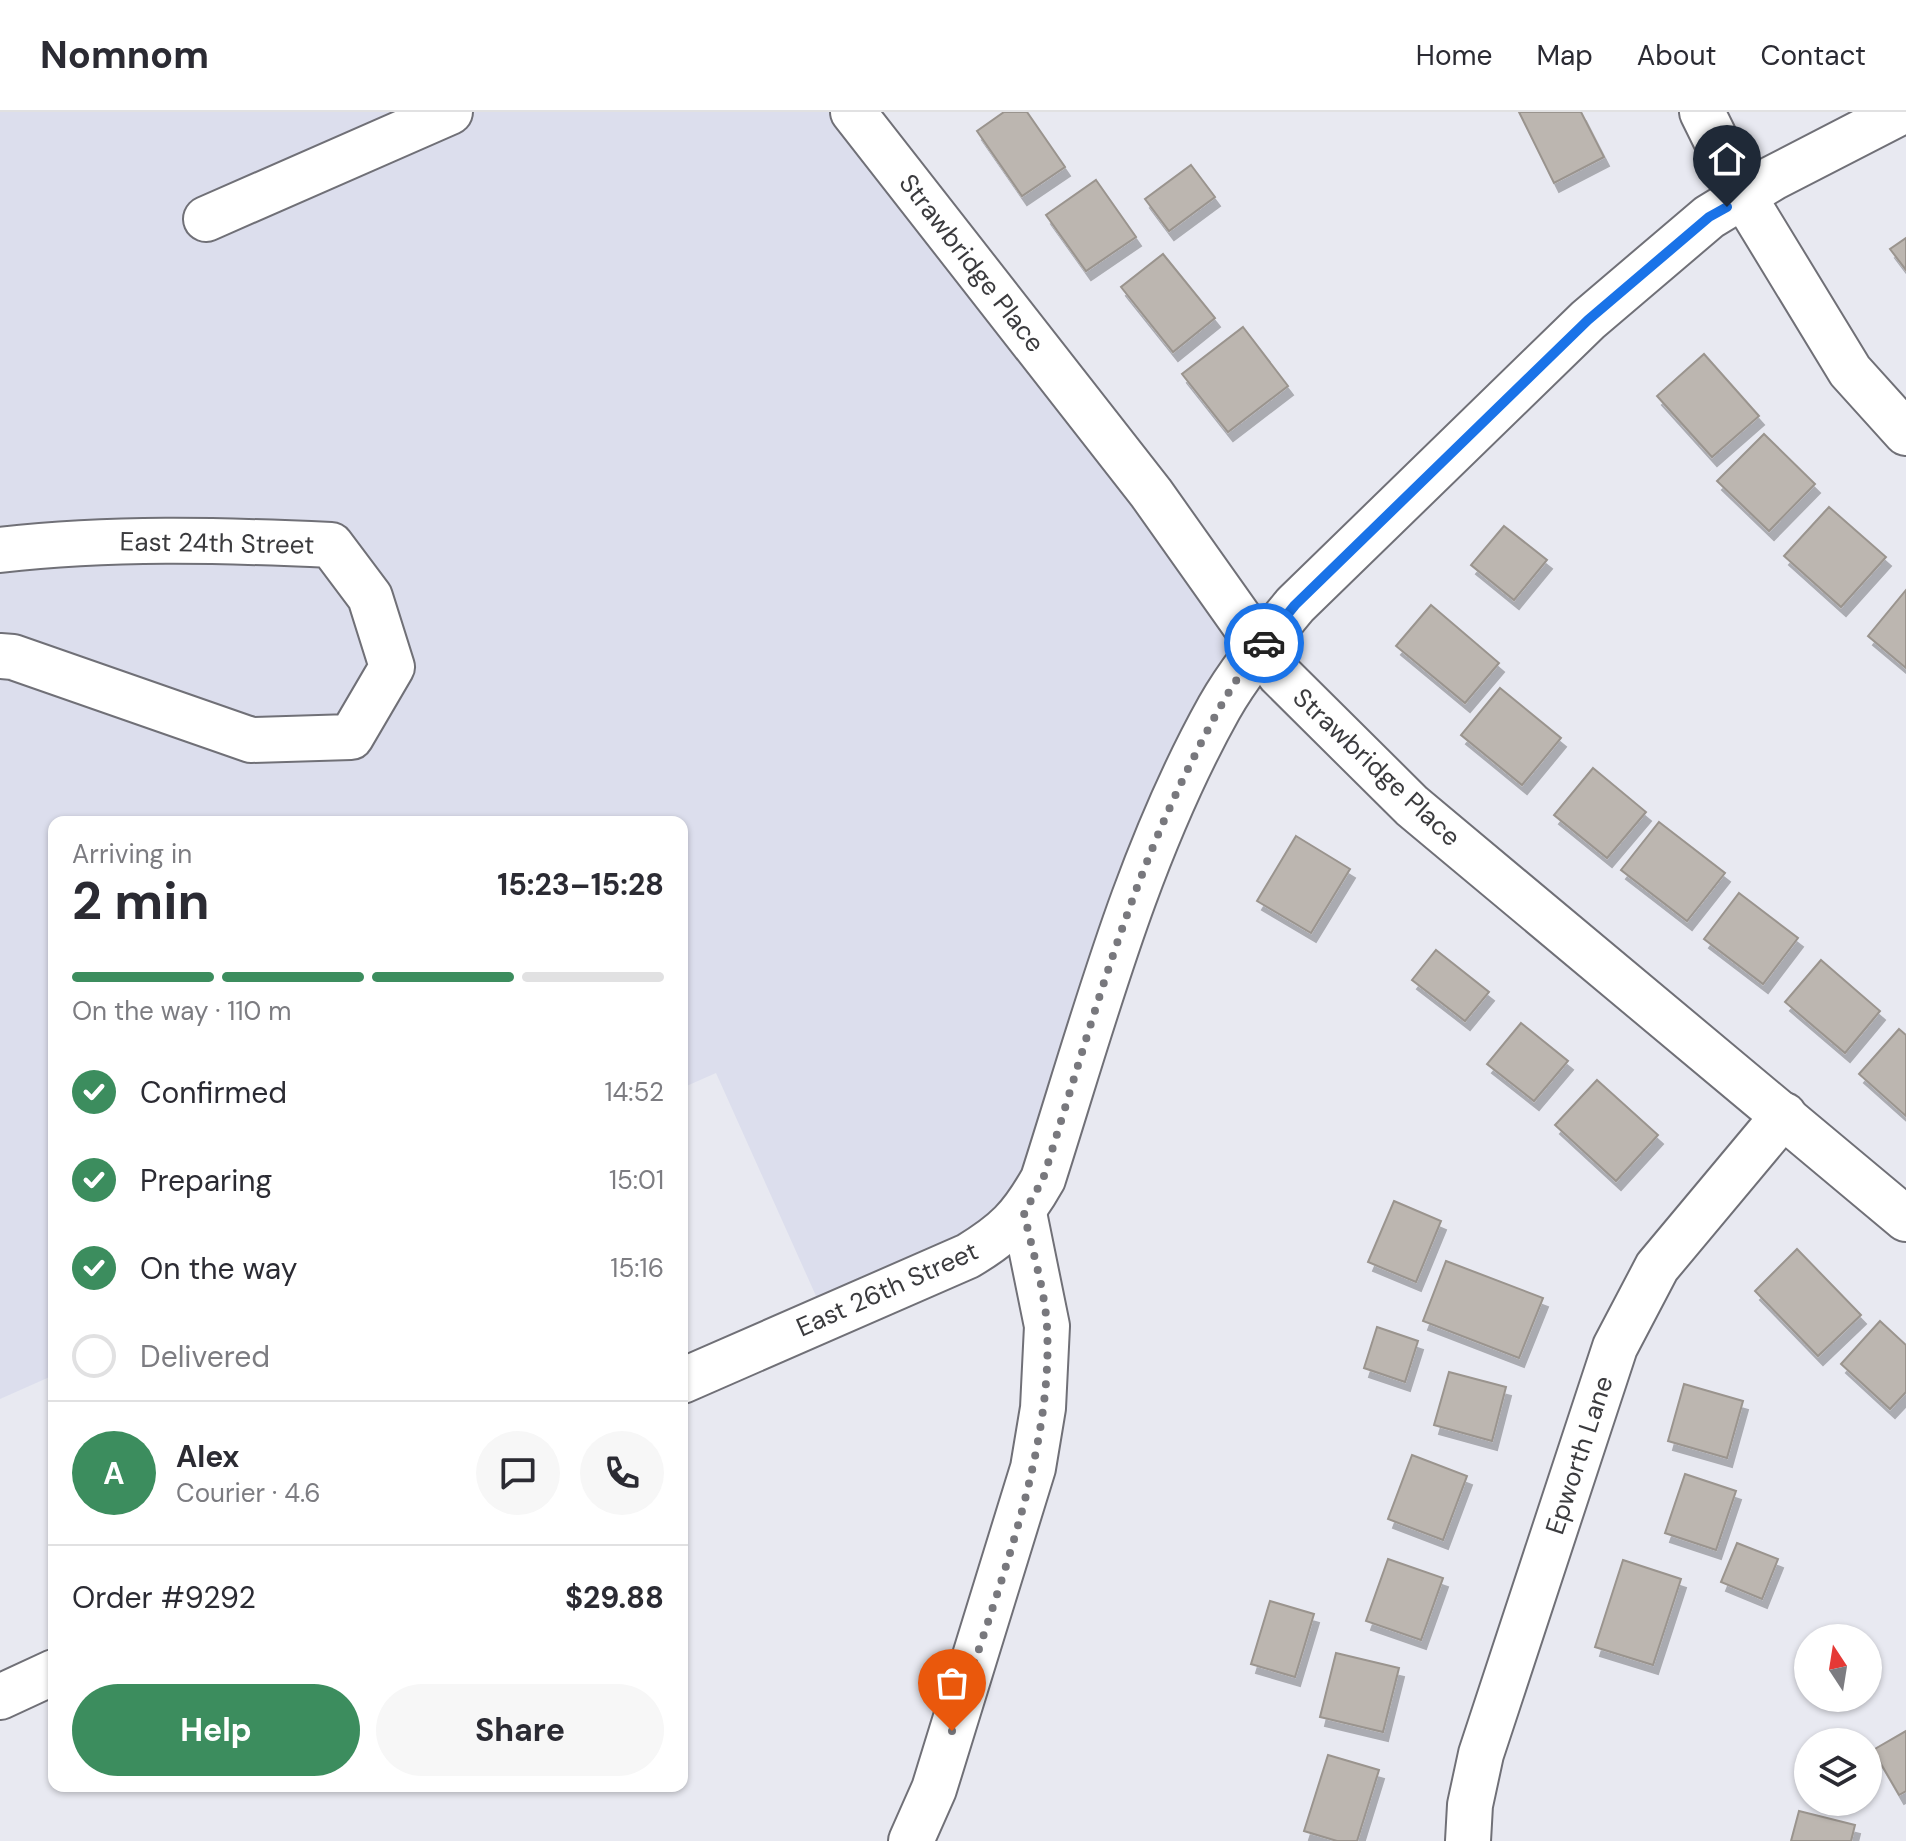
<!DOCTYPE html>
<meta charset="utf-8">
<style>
:root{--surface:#fff;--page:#f7f7f7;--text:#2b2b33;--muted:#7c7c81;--line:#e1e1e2;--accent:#3c8d5e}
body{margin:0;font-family:"DM Sans",sans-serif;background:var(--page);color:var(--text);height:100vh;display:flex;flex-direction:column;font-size:30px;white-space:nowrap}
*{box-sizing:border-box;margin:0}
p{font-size:26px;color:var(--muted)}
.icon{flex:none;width:44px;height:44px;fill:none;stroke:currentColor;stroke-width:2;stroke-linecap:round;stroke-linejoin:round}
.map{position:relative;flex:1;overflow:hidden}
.panel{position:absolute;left:48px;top:704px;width:640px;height:976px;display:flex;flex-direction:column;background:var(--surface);border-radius:16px;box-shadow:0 2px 6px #0004}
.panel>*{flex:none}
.needle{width:52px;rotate:348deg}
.buttons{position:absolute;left:1794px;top:1512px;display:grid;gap:16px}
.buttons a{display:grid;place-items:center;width:88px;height:88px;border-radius:50%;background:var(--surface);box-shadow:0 2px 6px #0004;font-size:40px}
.pin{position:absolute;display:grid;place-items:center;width:68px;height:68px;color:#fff;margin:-82px -34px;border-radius:50% 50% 50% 0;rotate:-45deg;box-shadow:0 0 8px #0007}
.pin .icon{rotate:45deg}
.courier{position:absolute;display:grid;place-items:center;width:80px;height:80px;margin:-40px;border:6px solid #1a73e8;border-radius:50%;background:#fff;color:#222;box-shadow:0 2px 10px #0007}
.head em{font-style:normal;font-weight:700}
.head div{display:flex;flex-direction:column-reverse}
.head{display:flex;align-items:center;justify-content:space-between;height:136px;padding:0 24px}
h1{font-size:52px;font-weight:700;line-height:60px}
.bar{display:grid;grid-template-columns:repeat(4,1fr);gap:12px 8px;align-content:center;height:96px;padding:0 24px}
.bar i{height:10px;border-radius:6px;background:var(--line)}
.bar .active{background:var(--accent)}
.bar p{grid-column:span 4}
.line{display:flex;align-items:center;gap:20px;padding:0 24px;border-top:2px solid var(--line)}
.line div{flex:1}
.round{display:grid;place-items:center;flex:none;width:84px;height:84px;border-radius:42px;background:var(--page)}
ol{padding:0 24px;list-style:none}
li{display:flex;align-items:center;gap:24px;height:88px}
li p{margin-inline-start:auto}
li .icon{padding:8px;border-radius:50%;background:var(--accent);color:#fff;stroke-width:4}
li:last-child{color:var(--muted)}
li i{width:44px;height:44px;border:4px solid var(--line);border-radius:50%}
.button{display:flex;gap:16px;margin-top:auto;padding:16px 24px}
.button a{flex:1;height:92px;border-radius:48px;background:var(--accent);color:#fff;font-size:32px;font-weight:700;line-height:92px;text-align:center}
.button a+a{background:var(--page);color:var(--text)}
header{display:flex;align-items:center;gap:48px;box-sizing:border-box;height:112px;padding:0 40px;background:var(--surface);border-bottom:2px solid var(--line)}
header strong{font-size:38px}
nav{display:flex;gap:44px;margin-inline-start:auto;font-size:28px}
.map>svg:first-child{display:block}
.built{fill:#dcdeed}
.building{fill:#bcb6b0;stroke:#9a948e;stroke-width:2;filter:url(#shadow)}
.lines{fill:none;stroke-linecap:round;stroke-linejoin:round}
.minor-casing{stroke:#707077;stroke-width:48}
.minor{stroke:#fff;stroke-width:44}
.done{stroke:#78787d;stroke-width:8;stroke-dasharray:0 14.4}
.route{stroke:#1a73e8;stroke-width:10}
.labels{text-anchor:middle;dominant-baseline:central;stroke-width:8;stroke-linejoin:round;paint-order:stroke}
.street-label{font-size:26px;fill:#3b3b3e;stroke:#fff}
</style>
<header>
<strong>Nomnom</strong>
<nav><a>Home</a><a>Map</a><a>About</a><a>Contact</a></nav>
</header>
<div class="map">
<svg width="1906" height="1729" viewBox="0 0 1906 1729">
<defs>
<filter id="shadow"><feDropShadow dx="5" dy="9" stdDeviation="0" flood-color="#0004"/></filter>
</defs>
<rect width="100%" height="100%" fill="#e8e9f1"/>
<path class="built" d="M0,0H853L1260,535L1024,1101L825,1204L716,961L682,976V710H54V1263L0,1287Z"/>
<g class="building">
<path d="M1004,0H1027L1065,55L1022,84L977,19Z"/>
<path d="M1519,0H1581L1604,45L1554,71Z"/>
<path d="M1191,53L1215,85L1169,119L1145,87Z"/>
<path d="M1096,68L1136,125L1086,159L1046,103Z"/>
<path d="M1906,126V158L1890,137Z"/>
<path d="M1163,142L1215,206L1173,240L1121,175Z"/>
<path d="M1243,215L1288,274L1228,320L1182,262Z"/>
<path d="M1704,242L1759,304L1712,345L1657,284Z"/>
<path d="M1764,322L1815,372L1769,419L1717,369Z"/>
<path d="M1829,395L1886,445L1841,495L1784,444Z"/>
<path d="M1504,414L1547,448L1514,488L1471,453Z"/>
<path d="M1906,478V556L1868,524Z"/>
<path d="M1431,493L1499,551L1465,591L1396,534Z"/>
<path d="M1500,576L1561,626L1522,673L1461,623Z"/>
<path d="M1593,656L1646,700L1607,746L1554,703Z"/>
<path d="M1659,710L1725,761L1687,809L1621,758Z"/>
<path d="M1296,724L1350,757L1311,821L1257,789Z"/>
<path d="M1739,781L1798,826L1763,872L1704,827Z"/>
<path d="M1436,838L1489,880L1465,909L1412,868Z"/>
<path d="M1821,848L1880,899L1845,941L1785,890Z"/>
<path d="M1521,911L1568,949L1534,989L1487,952Z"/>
<path d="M1899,917L1906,923V1004L1859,962Z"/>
<path d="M1597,968L1658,1023L1616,1069L1555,1013Z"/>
<path d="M1394,1089L1441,1109L1416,1170L1368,1150Z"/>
<path d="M1797,1137L1861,1203L1818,1244L1755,1179Z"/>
<path d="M1446,1149L1543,1186L1519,1246L1423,1209Z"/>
<path d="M1880,1209L1906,1233V1280L1890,1297L1841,1252Z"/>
<path d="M1377,1215L1418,1229L1405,1270L1364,1256Z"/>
<path d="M1449,1260L1506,1275L1492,1329L1434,1313Z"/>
<path d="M1684,1272L1743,1289L1727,1346L1668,1329Z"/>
<path d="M1412,1343L1467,1364L1443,1428L1388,1407Z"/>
<path d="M1685,1362L1736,1379L1716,1438L1665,1421Z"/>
<path d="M1737,1431L1778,1447L1762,1487L1721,1470Z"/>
<path d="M1388,1447L1443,1466L1421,1528L1366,1509Z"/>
<path d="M1623,1448L1681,1467L1653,1553L1595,1535Z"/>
<path d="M1270,1489L1314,1502L1295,1565L1251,1552Z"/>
<path d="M1336,1541L1399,1556L1383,1620L1320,1605Z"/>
<path d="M1906,1619V1679L1899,1683L1873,1638Z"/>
<path d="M1328,1643L1379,1658L1357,1729H1337L1304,1719Z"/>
<path d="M1799,1699L1855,1713L1851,1729H1791Z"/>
</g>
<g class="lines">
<g class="minor-casing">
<g id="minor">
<path d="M853,0L1151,381L1280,563L1412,694L1906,1107"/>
<path d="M1702,0L1744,85L1850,259L1906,321"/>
<path d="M206,107L450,0"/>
<path d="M0,438C111,425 220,428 331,433L370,485L392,555L351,625L251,628L13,545L0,544"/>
<path d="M682,1269L968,1144C1006,1121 1021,1106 1043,1067C1094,907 1137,743 1219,596C1240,559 1268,526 1295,493L1588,208L1709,105L1773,66L1901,0"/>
<path d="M0,1585L54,1560"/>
<path d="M911,1729L934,1677L1033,1356L1043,1296L1047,1214L1024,1101"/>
<path d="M1468,1729L1470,1693L1481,1642L1615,1235L1657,1155L1784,1003"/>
</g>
</g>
<use href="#minor" class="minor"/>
</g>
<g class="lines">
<path class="done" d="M952,1619C990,1497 1054,1343 1047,1215C1045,1178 1032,1138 1024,1101L1043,1067C1088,925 1126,778 1194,645C1214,605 1235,565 1264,531"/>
<path class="route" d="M1264,531L1295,493L1588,208L1709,105L1727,95"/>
</g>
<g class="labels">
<g class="street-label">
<text transform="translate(972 151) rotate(52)">Strawbridge Place</text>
<text transform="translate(217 431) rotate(1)">East 24th Street</text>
<text transform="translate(1377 655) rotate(43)">Strawbridge Place</text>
<text transform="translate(887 1177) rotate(-24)">East 26th Street</text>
<text transform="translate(1579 1343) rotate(-72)">Epworth Lane</text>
</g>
</g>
</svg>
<div class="buttons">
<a><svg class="needle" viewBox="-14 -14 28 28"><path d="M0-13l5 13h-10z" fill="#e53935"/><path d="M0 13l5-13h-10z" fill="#7c7c81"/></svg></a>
<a><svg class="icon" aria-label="layers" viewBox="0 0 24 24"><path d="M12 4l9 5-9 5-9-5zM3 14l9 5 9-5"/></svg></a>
</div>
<div class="pin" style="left:952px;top:1619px;background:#ea580c"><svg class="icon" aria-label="bag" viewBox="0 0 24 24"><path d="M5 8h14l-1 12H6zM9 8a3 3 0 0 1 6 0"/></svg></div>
<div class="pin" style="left:1727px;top:95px;background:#1f2937"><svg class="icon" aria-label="home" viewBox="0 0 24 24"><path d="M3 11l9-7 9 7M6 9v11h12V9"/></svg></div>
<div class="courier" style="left:1264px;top:531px"><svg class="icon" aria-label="car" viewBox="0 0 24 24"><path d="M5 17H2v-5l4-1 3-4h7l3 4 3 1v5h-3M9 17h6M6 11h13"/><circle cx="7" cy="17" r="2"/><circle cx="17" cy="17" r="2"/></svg></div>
<section class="panel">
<div class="head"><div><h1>2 min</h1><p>Arriving in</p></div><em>15:23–15:28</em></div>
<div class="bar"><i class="active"></i><i class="active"></i><i class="active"></i><i></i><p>On the way · 110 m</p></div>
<ol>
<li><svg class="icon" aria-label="check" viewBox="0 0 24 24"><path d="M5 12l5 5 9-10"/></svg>Confirmed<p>14:52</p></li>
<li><svg class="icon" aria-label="check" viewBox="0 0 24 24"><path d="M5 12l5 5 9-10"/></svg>Preparing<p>15:01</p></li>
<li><svg class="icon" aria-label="check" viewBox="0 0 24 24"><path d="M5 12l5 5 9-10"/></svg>On the way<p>15:16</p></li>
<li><i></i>Delivered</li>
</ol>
<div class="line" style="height:144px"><b class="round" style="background:var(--accent);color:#fff">A</b><div><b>Alex</b><p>Courier · 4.6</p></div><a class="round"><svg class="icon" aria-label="chat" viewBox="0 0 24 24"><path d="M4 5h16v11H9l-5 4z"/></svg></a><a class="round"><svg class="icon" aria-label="phone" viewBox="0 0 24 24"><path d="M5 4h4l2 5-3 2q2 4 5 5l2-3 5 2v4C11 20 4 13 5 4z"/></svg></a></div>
<div class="line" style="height:104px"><div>Order #9292</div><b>$29.88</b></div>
<div class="button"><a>Help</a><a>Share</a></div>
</section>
</div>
